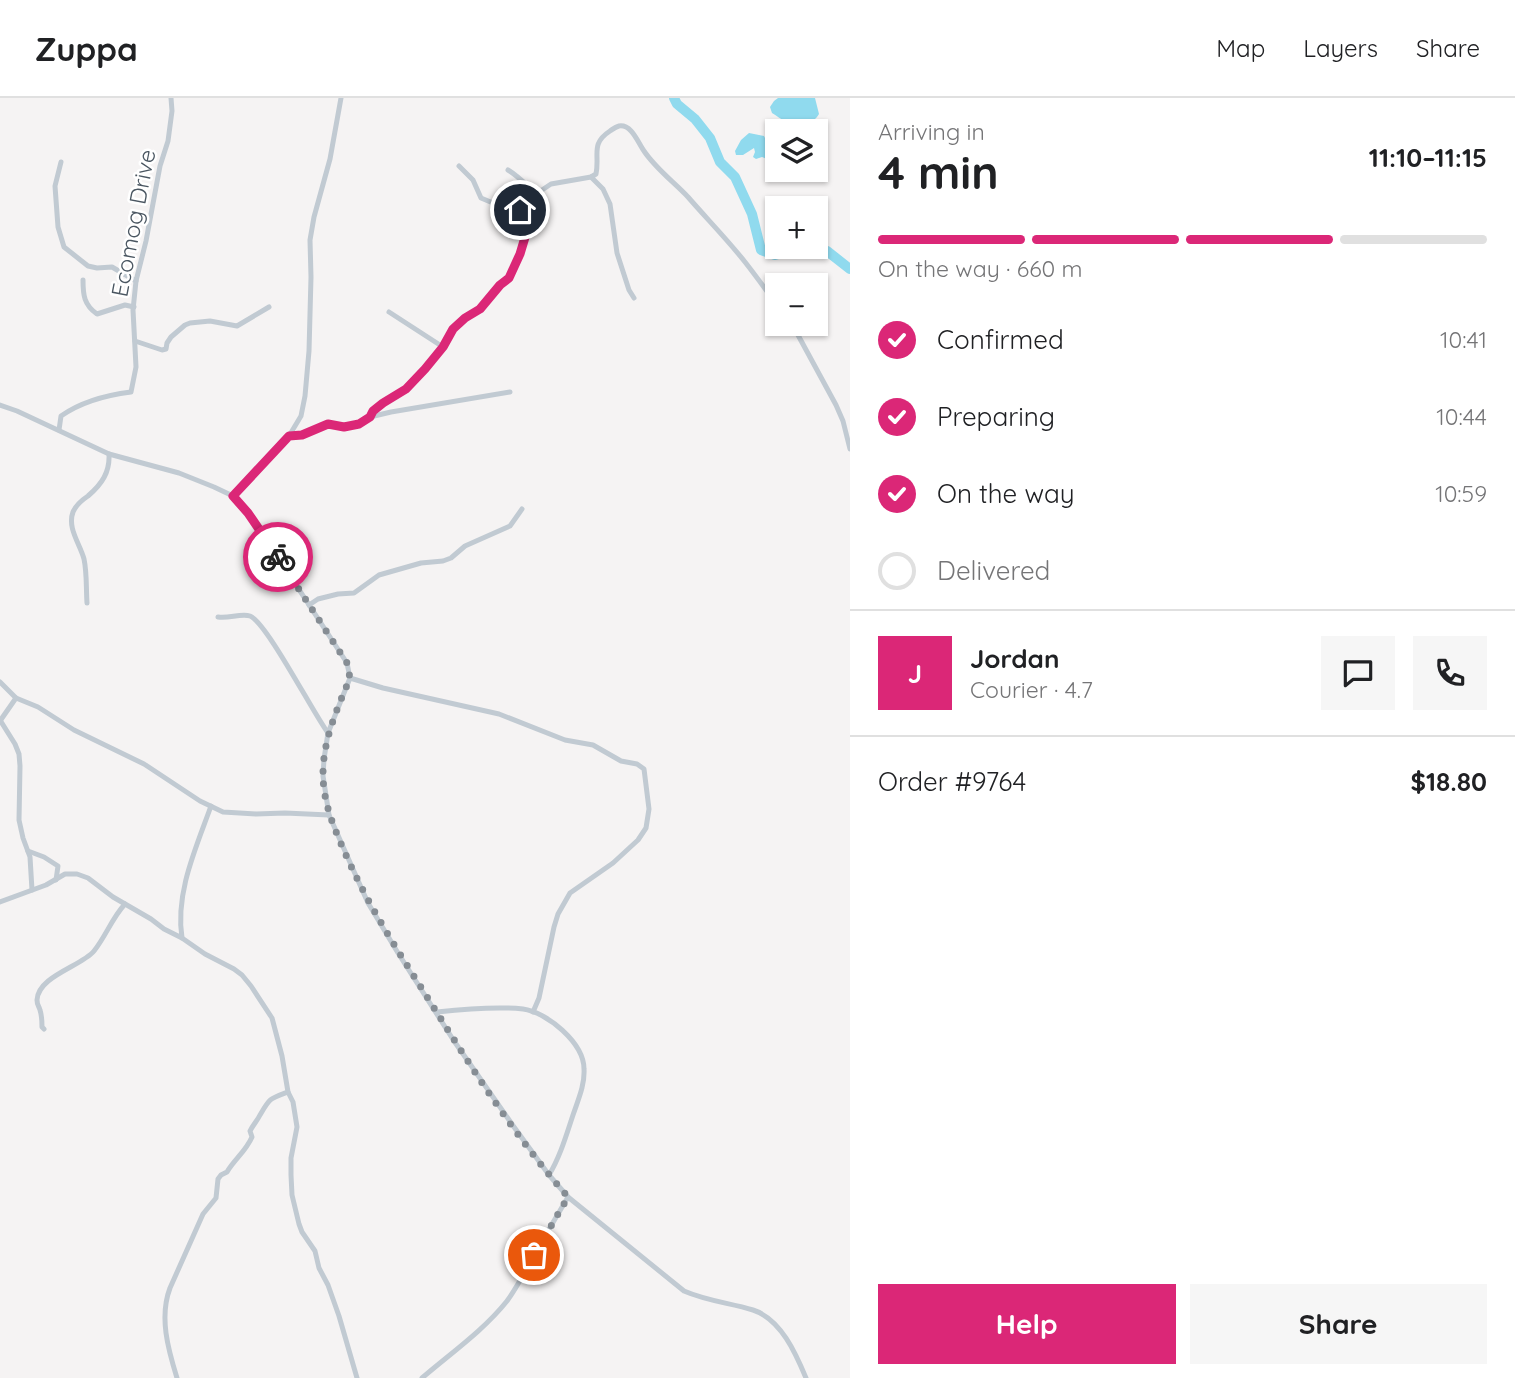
<!DOCTYPE html>
<meta charset="utf-8">
<style>
:root{--surface:#fff;--page:#f6f6f6;--text:#202124;--muted:#757577;--line:#e0e0e0;--accent:#db2777}
body{margin:0;font-family:Quicksand,sans-serif;background:var(--page);color:var(--text);height:100vh;display:flex;flex-direction:column;font-size:26px;white-space:nowrap}
*{box-sizing:border-box;margin:0}
p{font-size:23px;color:var(--muted)}
.icon{flex:none;width:38px;height:38px;fill:none;stroke:currentColor;stroke-width:2;stroke-linecap:round;stroke-linejoin:round}
.map{position:relative;flex:1;overflow:hidden}
.sheet{display:flex;flex-direction:column;background:var(--surface);width:665px}
.sheet>*{flex:none}
.buttons{position:absolute;left:765px;top:21px;display:grid;gap:14px}
.buttons a{display:grid;place-items:center;width:63px;height:63px;border-radius:0px;background:var(--surface);box-shadow:0 2px 5px #0004;font-size:35px}
.pin{position:absolute;display:grid;place-items:center;width:60px;height:60px;color:#fff;margin:-30px;border:4px solid #fff;border-radius:50%;box-shadow:0 2px 7px #0007}
.courier{position:absolute;display:grid;place-items:center;width:70px;height:70px;margin:-35px;border:5px solid #db2777;border-radius:50%;background:#fff;color:#222;box-shadow:0 2px 9px #0007}
.overview em{font-style:normal;font-weight:700}
.overview div{display:flex;flex-direction:column-reverse}
.overview{display:flex;align-items:center;justify-content:space-between;height:119px;padding:0 28px}
h1{font-size:46px;font-weight:700;line-height:52px}
.bar{display:grid;grid-template-columns:repeat(4,1fr);gap:10px 7px;align-content:center;height:84px;padding:0 28px}
.bar i{height:9px;border-radius:5px;background:var(--line)}
.bar .on{background:var(--accent)}
.bar p{grid-column:span 4}
.line{display:flex;align-items:center;gap:18px;padding:0 28px;border-top:2px solid var(--line)}
.line div{flex:1}
.round{display:grid;place-items:center;flex:none;width:74px;height:74px;border-radius:0px;background:var(--page)}
ol{padding:0 28px;list-style:none}
li{display:flex;align-items:center;gap:21px;height:77px}
li p{margin-inline-start:auto}
li .icon{padding:7px;border-radius:50%;background:var(--accent);color:#fff;stroke-width:4}
li:last-child{color:var(--muted)}
li i{width:38px;height:38px;border:4px solid var(--line);border-radius:50%}
.primary-button{display:flex;gap:14px;margin-top:auto;padding:14px 28px}
.primary-button a{flex:1;height:80px;border-radius:0px;background:var(--accent);color:#fff;font-size:28px;font-weight:700;line-height:80px;text-align:center}
.primary-button a+a{background:var(--page);color:var(--text)}
header{display:flex;align-items:center;gap:42px;box-sizing:border-box;height:98px;padding:0 35px;background:var(--surface);border-bottom:2px solid var(--line)}
header strong{font-size:33px}
nav{display:flex;gap:38px;margin-inline-start:auto;font-size:24px}
main{display:flex;flex:1;min-height:0}
.map>svg:first-child{display:block}
.water{fill:#90daee}
.lines{fill:none;stroke-linecap:round;stroke-linejoin:round}
.river{stroke:#90daee;stroke-width:10}
.minor{stroke:#c1cad2;stroke-width:5}
.done{stroke:#868d94;stroke-width:7;stroke-dasharray:0 12.6}
.route{stroke:#db2777;stroke-width:9}
.labels{text-anchor:middle;dominant-baseline:central;stroke-width:5;stroke-linejoin:round;paint-order:stroke}
.street-label{font-size:23px;fill:#4a5661;stroke:#fff}
</style>
<header>
<strong>Zuppa</strong>
<nav><a>Map</a><a>Layers</a><a>Share</a></nav>
</header>
<main>
<div class="map">
<svg width="850" height="1280" viewBox="0 0 850 1280">
<rect width="100%" height="100%" fill="#f5f3f3"/>
<g class="water">
<path d="M778,0H815L819,16C815,23 812,23 805,24C789,28 786,24 772,15L770,9L774,3Z"/>
<path d="M749,35L764,38L771,52L772,58L767,61L762,59L756,61L753,59L755,54L754,50L743,57H736L735,53L741,42Z"/>
</g>
<g class="lines">
<path class="river" d="M674,0L677,6L695,21L710,40L720,64L735,79L752,116L761,152L775,157L798,150L827,153L850,171"/>
<g class="minor">
<path d="M61,64L55,88L58,129L64,149L88,168L97,170L112,169L136,183"/>
<path d="M459,68L473,82L481,100L512,113L520,112L532,116"/>
<path d="M508,72C521,80 527,88 539,99"/>
<path d="M591,79L603,91L610,106L617,155L629,192L634,200"/>
<path d="M83,182C83,197 84,207 97,216L125,207L134,209"/>
<path d="M389,214L443,249"/>
<path d="M792,226L836,307L843,323L850,351"/>
<path d="M135,243L162,252L166,251L167,245L171,239L185,227L190,225L210,223L237,228L269,209"/>
<path d="M0,307L17,313L109,356L179,375L214,389L233,398L249,415L347,565L350,580L328,635L324,661L323,678L329,717L368,805L398,855L454,943L514,1029L549,1077L568,1099C557,1118 546,1136 535,1155C526,1172 518,1188 507,1203C483,1233 451,1255 422,1280"/>
<path d="M370,319L374,313L383,305L406,291L425,271L443,249L453,231L465,220L480,211L500,187L510,180L515,170L523,142L542,92L551,86L591,79L596,76C600,57 590,46 610,33C613,31 615,29 619,28C632,26 638,45 644,53C656,71 674,84 688,99C707,121 727,141 745,164C756,178 766,192 777,207"/>
<path d="M59,332L61,318C81,304 107,297 131,294L136,269L133,212L136,183L146,143L160,68L168,43L172,13L171,0"/>
<path d="M289,338L302,337L329,326L344,329L359,326L370,319L391,314L510,294"/>
<path d="M233,398L289,338L301,318L305,298L309,253L311,179L310,142L314,119L330,61L341,0"/>
<path d="M87,505C86,490 87,475 84,461C80,446 67,430 73,414C76,407 82,402 88,398C102,386 110,374 109,356"/>
<path d="M309,507L318,501L338,496L354,495L379,477L421,465L443,463L451,460L465,448L510,428L522,411"/>
<path d="M218,519C228,521 241,515 250,518C267,525 313,615 328,635"/>
<path d="M350,580L383,590L499,616L565,642L593,647L621,663L637,666L644,671L649,711L646,730L638,742L613,765L570,795L558,816L554,829L539,900L533,914"/>
<path d="M0,584L16,600L38,609L74,632L144,666L200,703L223,714L256,716L285,715L329,717"/>
<path d="M0,622L15,646L19,656L20,668L19,722L23,740L30,759L32,792"/>
<path d="M0,623L16,600"/>
<path d="M28,753L44,759L58,768L56,782"/>
<path d="M0,804L46,787L65,776H77L88,780L113,799L151,821L164,831L182,840L205,856L234,871L242,877L251,888L272,920L282,958L288,994L293,1004L297,1029L291,1060V1077L292,1097L299,1126L302,1134L315,1153L319,1170L328,1187L339,1218L357,1280"/>
<path d="M182,840C175,795 196,750 211,708"/>
<path d="M437,914C464,911 495,908 523,911C547,914 584,945 584,971C585,987 578,1002 573,1017C566,1038 560,1059 549,1077"/>
<path d="M44,931L42,929C42,924 42,918 40,912C39,908 37,907 37,902C38,878 82,868 94,853C106,838 112,820 125,806"/>
<path d="M568,1099L684,1193C707,1203 730,1205 753,1212C781,1221 796,1256 806,1280"/>
<path d="M177,1280C168,1251 159,1219 170,1190L203,1116L216,1100L218,1081L221,1077L227,1074C234,1062 246,1053 252,1039L250,1033C253,1027 257,1023 260,1017C270,1000 269,1001 288,994"/>
</g>
</g>
<g class="lines">
<path class="done" d="M278,459L347,565L350,580C337,611 323,642 323,676C323,702 332,725 342,748C367,807 402,859 436,913C476,977 518,1042 568,1099L534,1157"/>
<path class="route" d="M278,459L248,415L233,398L289,338L302,337L328,326L344,329L359,326L370,319L373,313L383,305L406,291L425,271L443,249L453,231L465,220L480,211L500,187L509,180L520,156L532,116L520,112"/>
</g>
<g class="labels">
<g class="street-label">
<text transform="translate(133 125) rotate(-79)">Ecomog Drive</text>
</g>
</g>
</svg>
<div class="buttons">
<a><svg class="icon" aria-label="layers" viewBox="0 0 24 24"><path d="M12 4l9 5-9 5-9-5zM3 14l9 5 9-5"/></svg></a>
<a>+</a>
<a>−</a>
</div>
<div class="pin" style="left:534px;top:1157px;background:#ea580c"><svg class="icon" aria-label="bag" viewBox="0 0 24 24"><path d="M5 8h14l-1 12H6zM9 8a3 3 0 0 1 6 0"/></svg></div>
<div class="pin" style="left:520px;top:112px;background:#1f2937"><svg class="icon" aria-label="home" viewBox="0 0 24 24"><path d="M3 11l9-7 9 7M6 9v11h12V9"/></svg></div>
<div class="courier" style="left:278px;top:459px"><svg class="icon" aria-label="bike" viewBox="0 0 24 24"><circle cx="6" cy="16" r="4"/><circle cx="18" cy="16" r="4"/><path d="M6 16l4-8h5l3 8M10 8l3 8H6M13 5h3"/></svg></div>
</div>
<section class="sheet">
<div class="overview"><div><h1>4 min</h1><p>Arriving in</p></div><em>11:10–11:15</em></div>
<div class="bar"><i class="on"></i><i class="on"></i><i class="on"></i><i></i><p>On the way · 660 m</p></div>
<ol>
<li><svg class="icon" aria-label="check" viewBox="0 0 24 24"><path d="M5 12l5 5 9-10"/></svg>Confirmed<p>10:41</p></li>
<li><svg class="icon" aria-label="check" viewBox="0 0 24 24"><path d="M5 12l5 5 9-10"/></svg>Preparing<p>10:44</p></li>
<li><svg class="icon" aria-label="check" viewBox="0 0 24 24"><path d="M5 12l5 5 9-10"/></svg>On the way<p>10:59</p></li>
<li><i></i>Delivered</li>
</ol>
<div class="line" style="height:126px"><b class="round" style="background:var(--accent);color:#fff">J</b><div><b>Jordan</b><p>Courier · 4.7</p></div><a class="round"><svg class="icon" aria-label="chat" viewBox="0 0 24 24"><path d="M4 5h16v11H9l-5 4z"/></svg></a><a class="round"><svg class="icon" aria-label="phone" viewBox="0 0 24 24"><path d="M5 4h4l2 5-3 2q2 4 5 5l2-3 5 2v4C11 20 4 13 5 4z"/></svg></a></div>
<div class="line" style="height:91px"><div>Order #9764</div><b>$18.80</b></div>
<div class="primary-button"><a>Help</a><a>Share</a></div>
</section>
</main>
